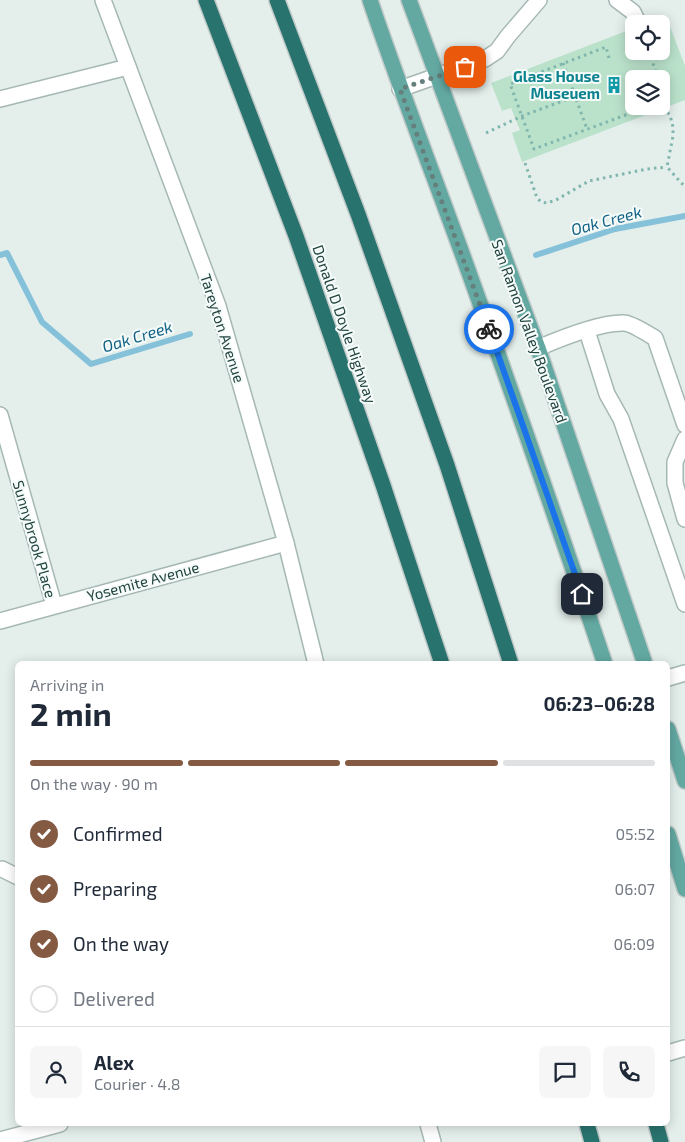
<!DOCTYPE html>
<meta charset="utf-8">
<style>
:root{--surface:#fff;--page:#f6f6f7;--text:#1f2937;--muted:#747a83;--line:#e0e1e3;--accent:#845a43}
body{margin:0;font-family:"Exo 2",sans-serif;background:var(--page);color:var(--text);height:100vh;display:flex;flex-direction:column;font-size:19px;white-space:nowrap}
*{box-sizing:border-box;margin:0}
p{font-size:16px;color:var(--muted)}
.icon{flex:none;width:28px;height:28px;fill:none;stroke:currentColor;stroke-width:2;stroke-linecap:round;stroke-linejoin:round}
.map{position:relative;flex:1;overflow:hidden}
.panel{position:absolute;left:15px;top:661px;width:655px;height:465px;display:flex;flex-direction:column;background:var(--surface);border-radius:8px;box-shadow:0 2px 12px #0003}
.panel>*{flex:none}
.buttons{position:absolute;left:625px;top:15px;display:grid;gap:10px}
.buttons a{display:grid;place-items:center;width:45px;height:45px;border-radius:8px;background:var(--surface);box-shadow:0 2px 12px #0003;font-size:25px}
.pin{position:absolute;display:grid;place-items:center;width:42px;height:42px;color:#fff;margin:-21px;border-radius:10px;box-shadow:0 2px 8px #0006}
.courier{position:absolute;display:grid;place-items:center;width:50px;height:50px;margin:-25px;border:4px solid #1a73e8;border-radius:50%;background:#fff;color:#222;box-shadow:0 1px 6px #0007}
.overview em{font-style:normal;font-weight:700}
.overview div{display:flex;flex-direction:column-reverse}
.overview{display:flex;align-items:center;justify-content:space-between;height:85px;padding:0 15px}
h1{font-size:32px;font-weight:700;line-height:38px}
.bar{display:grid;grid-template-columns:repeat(4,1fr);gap:8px 5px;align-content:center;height:60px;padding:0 15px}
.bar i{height:6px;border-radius:4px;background:var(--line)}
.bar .current{background:var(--accent)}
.bar p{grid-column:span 4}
.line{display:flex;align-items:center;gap:12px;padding:0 15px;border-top:1px solid var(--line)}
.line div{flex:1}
.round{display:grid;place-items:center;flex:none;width:52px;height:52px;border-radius:8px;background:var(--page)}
ol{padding:0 15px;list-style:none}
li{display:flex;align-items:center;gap:15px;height:55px}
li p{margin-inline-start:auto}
li .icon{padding:5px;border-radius:50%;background:var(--accent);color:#fff;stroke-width:4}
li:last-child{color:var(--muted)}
li i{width:28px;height:28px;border:2px solid var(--line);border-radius:50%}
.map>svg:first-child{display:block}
.green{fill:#bae2cb;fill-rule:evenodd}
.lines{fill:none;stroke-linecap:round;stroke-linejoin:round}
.stream{stroke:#86c1da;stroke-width:6}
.minor-casing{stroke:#a6b8b5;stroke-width:18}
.major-casing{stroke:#c1cac9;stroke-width:18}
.highway-casing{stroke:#c1cac9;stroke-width:18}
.path{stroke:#80b6ad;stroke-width:3;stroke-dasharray:2.5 4;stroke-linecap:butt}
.minor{stroke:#fff;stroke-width:15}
.major{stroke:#63a9a2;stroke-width:15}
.highway{stroke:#29736e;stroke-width:15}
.done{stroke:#657f7c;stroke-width:5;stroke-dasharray:0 9}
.route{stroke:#1a73e8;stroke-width:6}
.labels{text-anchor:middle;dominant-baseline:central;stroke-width:4;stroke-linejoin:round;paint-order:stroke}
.culture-label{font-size:15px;font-weight:bold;fill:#0d838f;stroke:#f5fbf9;text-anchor:end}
.street-label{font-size:15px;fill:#21433f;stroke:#f5fbf9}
.water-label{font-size:16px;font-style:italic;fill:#136387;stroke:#f5fbf9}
</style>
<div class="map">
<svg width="685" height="1142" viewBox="0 0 685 1142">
<rect width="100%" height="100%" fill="#e4efec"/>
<path class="green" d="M666,16L685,66V100L522,162L512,133L520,130L511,108L502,111L491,83L634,28V51H661V24H644ZM634,79H661V106H634Z"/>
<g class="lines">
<g class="stream">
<path d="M0,255L7,253L42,322L91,364L190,334"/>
<path d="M536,255L615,229L685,216"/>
</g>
<g class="minor-casing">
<g id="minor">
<path d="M103,0L218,306L286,543L316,664"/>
<path d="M617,0L633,12L639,24"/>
<path d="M400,89L485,59L497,51L508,36L539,0"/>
<path d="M0,99L128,67"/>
<path d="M587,331L607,394L621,419L685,604"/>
<path d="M538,348C559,339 601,322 624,323C631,323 648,334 655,338L685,425"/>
<path d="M0,415L54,605"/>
<path d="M685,439L675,462V483L685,519"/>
<path d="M0,621L286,543"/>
<path d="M668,678L685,673"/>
<path d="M2,869L18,877"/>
<path d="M668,1053L685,1048"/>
<path d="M428,1124L433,1142"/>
<path d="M0,1140L60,1124"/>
</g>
</g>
<g class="major-casing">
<g id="major">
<path d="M370,0C399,86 432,171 463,256C512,392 559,527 605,664"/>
<path d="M409,0L538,348L645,664"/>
<path d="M668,729L685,781"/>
<path d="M668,834L685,889"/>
</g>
</g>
<g class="highway-casing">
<g id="highway">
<path d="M206,0L296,236L383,485L442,664"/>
<path d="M277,0L358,214L447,465L511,664"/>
<path d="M587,1124L592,1142"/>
<path d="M656,1124L661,1142"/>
</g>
</g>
<g class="path">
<path d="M649,51L658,79"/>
<path d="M609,58L606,47L510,84L534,149L631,113"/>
<path d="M563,63L587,129"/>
<path d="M661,95L663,108L670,115L673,127V136L667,167L685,187"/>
<path d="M486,133L522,116L587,92"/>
<path d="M525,163L537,198L541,202L547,203L556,200L589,181L647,169L667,167"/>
</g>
<use href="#minor" class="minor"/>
<use href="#major" class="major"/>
<use href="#highway" class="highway"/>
</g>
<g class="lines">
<path class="done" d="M465,67L400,89L489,329"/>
<path class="route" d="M489,329L582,594"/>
</g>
<defs>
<g id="building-bare" transform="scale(1.35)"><path d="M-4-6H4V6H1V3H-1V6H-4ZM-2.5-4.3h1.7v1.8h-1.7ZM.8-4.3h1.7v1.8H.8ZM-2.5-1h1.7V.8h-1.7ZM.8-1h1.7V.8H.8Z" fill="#0f9aa8" stroke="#f5fbf9" stroke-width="2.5" paint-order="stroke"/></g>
</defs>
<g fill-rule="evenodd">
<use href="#building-bare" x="614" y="85"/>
</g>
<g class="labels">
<g class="culture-label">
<text x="600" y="76">Glass House<tspan x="600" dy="17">Museuem</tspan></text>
</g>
<g class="street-label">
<text transform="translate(345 324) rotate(71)">Donald D Doyle Highway</text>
<text transform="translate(223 328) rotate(72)">Tareyton Avenue</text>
<text transform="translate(530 331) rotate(70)">San Ramon Valley Boulevard</text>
<text transform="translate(35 539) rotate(74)">Sunnybrook Place</text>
<text transform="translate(143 581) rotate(-15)">Yosemite Avenue</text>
</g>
<g class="water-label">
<text transform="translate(606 220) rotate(-15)">Oak Creek</text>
<text transform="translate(137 336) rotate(-17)">Oak Creek</text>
</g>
</g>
</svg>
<div class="buttons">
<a><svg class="icon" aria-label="locate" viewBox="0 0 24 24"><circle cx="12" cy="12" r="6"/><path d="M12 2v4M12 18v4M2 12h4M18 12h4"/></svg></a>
<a><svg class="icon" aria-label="layers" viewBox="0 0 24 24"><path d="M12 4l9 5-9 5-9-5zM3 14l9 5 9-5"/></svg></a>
</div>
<div class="pin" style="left:465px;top:67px;background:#ea580c"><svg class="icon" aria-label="bag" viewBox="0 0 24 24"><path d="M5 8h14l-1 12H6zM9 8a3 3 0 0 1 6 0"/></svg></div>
<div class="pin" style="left:582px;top:594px;background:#1f2937"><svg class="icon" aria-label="home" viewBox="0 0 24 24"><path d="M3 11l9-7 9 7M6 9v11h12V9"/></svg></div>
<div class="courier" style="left:489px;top:329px"><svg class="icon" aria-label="bike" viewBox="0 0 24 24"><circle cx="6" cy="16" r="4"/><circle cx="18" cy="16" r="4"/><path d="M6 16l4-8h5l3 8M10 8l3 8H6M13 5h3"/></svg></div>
<section class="panel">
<div class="overview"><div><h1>2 min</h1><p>Arriving in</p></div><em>06:23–06:28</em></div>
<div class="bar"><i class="current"></i><i class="current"></i><i class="current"></i><i></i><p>On the way · 90 m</p></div>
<ol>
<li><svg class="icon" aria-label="check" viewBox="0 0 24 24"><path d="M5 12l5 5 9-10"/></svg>Confirmed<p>05:52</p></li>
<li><svg class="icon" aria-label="check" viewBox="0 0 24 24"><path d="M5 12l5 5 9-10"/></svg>Preparing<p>06:07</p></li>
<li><svg class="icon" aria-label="check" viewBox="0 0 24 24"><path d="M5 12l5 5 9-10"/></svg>On the way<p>06:09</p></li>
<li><i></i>Delivered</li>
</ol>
<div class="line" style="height:90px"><a class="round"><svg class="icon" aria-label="person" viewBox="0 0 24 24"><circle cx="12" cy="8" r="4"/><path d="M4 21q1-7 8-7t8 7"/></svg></a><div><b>Alex</b><p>Courier · 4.8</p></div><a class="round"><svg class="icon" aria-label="chat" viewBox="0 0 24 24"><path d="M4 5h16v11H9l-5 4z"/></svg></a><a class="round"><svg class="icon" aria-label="phone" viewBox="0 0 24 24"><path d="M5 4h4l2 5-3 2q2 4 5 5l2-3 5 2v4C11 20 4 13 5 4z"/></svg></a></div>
</section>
</div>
